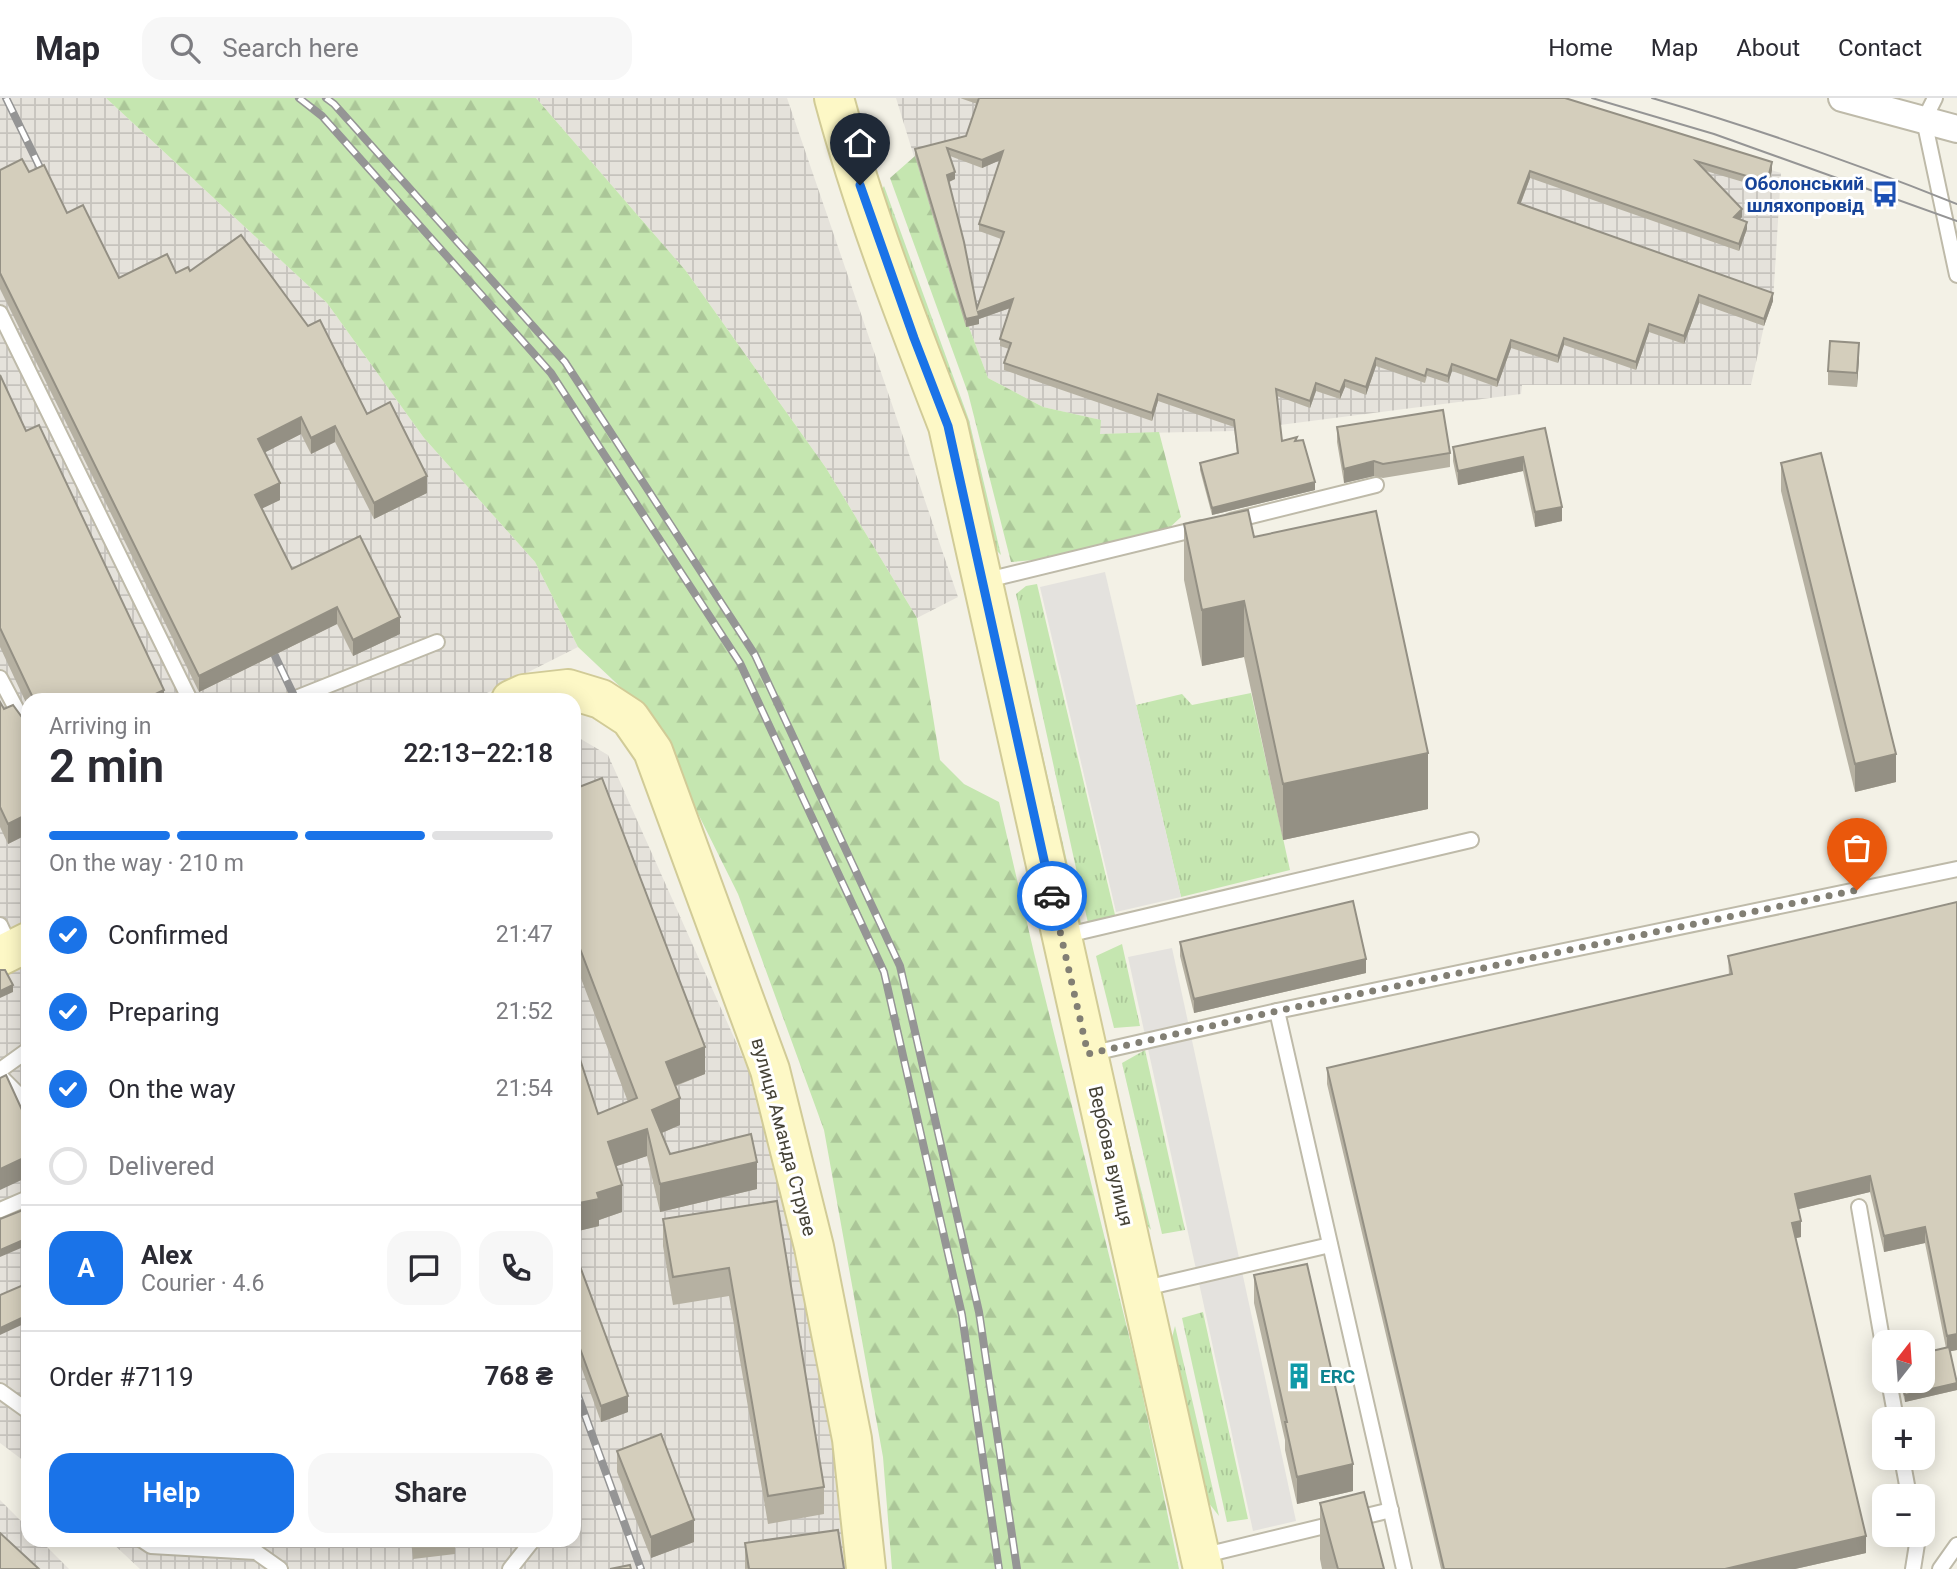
<!DOCTYPE html>
<meta charset="utf-8">
<style>
:root{--surface:#fff;--page:#f7f7f7;--text:#2b2b33;--muted:#7c7c81;--line:#e1e1e2;--accent:#1a73e8}
body{margin:0;font-family:Roboto,sans-serif;background:var(--page);color:var(--text);height:100vh;display:flex;flex-direction:column;font-size:26px;white-space:nowrap}
*{box-sizing:border-box;margin:0}
p{font-size:23px;color:var(--muted)}
.icon{flex:none;width:38px;height:38px;fill:none;stroke:currentColor;stroke-width:2;stroke-linecap:round;stroke-linejoin:round}
.map{position:relative;flex:1;overflow:hidden}
.sheet{position:absolute;left:21px;top:595px;width:560px;height:854px;display:flex;flex-direction:column;background:var(--surface);border-radius:21px;box-shadow:0 4px 18px #0003}
.sheet>*{flex:none}
.needle{width:46px;rotate:17deg}
.tools{position:absolute;left:1872px;top:1232px;display:grid;gap:14px}
.tools a{display:grid;place-items:center;width:63px;height:63px;border-radius:14px;background:var(--surface);box-shadow:0 4px 18px #0003;font-size:35px}
.pin{position:absolute;display:grid;place-items:center;width:60px;height:60px;color:#fff;margin:-72px -30px;border-radius:50% 50% 50% 0;rotate:-45deg;box-shadow:0 0 7px #0007}
.pin .icon{rotate:45deg}
.courier{position:absolute;display:grid;place-items:center;width:70px;height:70px;margin:-35px;border:5px solid #1a73e8;border-radius:50%;background:#fff;color:#222;box-shadow:0 2px 9px #0007}
.overview em{font-style:normal;font-weight:600}
.overview div{display:flex;flex-direction:column-reverse}
.overview{display:flex;align-items:center;justify-content:space-between;height:119px;padding:0 28px}
h1{font-size:46px;font-weight:600;line-height:52px}
.bar{display:grid;grid-template-columns:repeat(4,1fr);gap:10px 7px;align-content:center;height:84px;padding:0 28px}
.bar i{height:9px;border-radius:5px;background:var(--line)}
.bar .active{background:var(--accent)}
.bar p{grid-column:span 4}
.line{display:flex;align-items:center;gap:18px;padding:0 28px;border-top:2px solid var(--line)}
.line div{flex:1}
.round{display:grid;place-items:center;flex:none;width:74px;height:74px;border-radius:21px;background:var(--page)}
ol{padding:0 28px;list-style:none}
li{display:flex;align-items:center;gap:21px;height:77px}
li p{margin-inline-start:auto}
li .icon{padding:7px;border-radius:50%;background:var(--accent);color:#fff;stroke-width:4}
li:last-child{color:var(--muted)}
li i{width:38px;height:38px;border:4px solid var(--line);border-radius:50%}
.action{display:flex;gap:14px;margin-top:auto;padding:14px 28px}
.action a{flex:1;height:80px;border-radius:21px;background:var(--accent);color:#fff;font-size:28px;font-weight:600;line-height:80px;text-align:center}
.action a+a{background:var(--page);color:var(--text)}
header{display:flex;align-items:center;gap:42px;box-sizing:border-box;height:98px;padding:0 35px;background:var(--surface);border-bottom:2px solid var(--line)}
header strong{font-size:33px}
nav{display:flex;gap:38px;margin-inline-start:auto;font-size:24px}
.search{width:490px;height:63px;background:var(--page);display:flex;align-items:center;gap:18px;box-sizing:border-box;padding:0 24px;border-radius:21px;color:var(--muted);font-size:26px}
.map>svg:first-child{display:block}
.industrial{fill:url(#industrial-grid)}
.grass{fill:url(#grass-tufts)}
.forest{fill:url(#forest-firs)}
.parking{fill:#e4e2de}
.lines{fill:none;stroke-linecap:round;stroke-linejoin:round}
.service-casing{stroke:#bebaa9;stroke-width:18}
.minor-casing{stroke:#bebaa9;stroke-width:30}
.secondary-casing{stroke:#d1cb97;stroke-width:42}
.service{stroke:#fff;stroke-width:14}
.minor{stroke:#fff;stroke-width:26}
.secondary{stroke:#fdf8c6;stroke-width:38}
.tram{stroke:#959595;stroke-width:2}
.rail-casing{stroke:#959595;stroke-width:8}
.rail{stroke:#fff;stroke-width:5;stroke-dasharray:16;stroke-linecap:butt}
.wall{fill:#b6b1a2;fill-rule:evenodd}
.shaded-wall{fill:#949084}
.building{fill:#d4cebc;stroke:#949084;stroke-width:2;fill-rule:evenodd}
.done{stroke:#827f74;stroke-width:7;stroke-dasharray:0 12.6}
.route{stroke:#1a73e8;stroke-width:9}
.labels{text-anchor:middle;dominant-baseline:central;stroke-width:6;stroke-linejoin:round;paint-order:stroke}
.transit-label{font-size:19px;font-weight:bold;fill:#164399;stroke:#fff;text-anchor:end}
.street-label{font-size:19px;fill:#454236;stroke:#fff}
.culture-label{font-size:19px;font-weight:bold;fill:#0d838f;stroke:#fff;text-anchor:start}
</style>
<header>
<strong>Map</strong>
<div class="search"><svg class="icon" aria-label="search" viewBox="0 0 24 24"><circle cx="10" cy="10" r="6"/><path d="M15 15l6 6"/></svg>Search here</div>
<nav><a>Home</a><a>Map</a><a>About</a><a>Contact</a></nav>
</header>
<div class="map">
<svg width="1957" height="1471" viewBox="0 0 1957 1471">
<defs>
<pattern id="industrial-grid" width="8" height="8" patternUnits="userSpaceOnUse" patternTransform="scale(1.75)"><rect width="8" height="8" fill="#e5e2db"/><path d="M0 4h8M4 0v8" fill="none" stroke="#c6c3bd"/></pattern>
<pattern id="grass-tufts" width="24" height="20" patternUnits="userSpaceOnUse" patternTransform="scale(1.75)"><rect width="24" height="20" fill="#c5e6b0"/><path d="M3 7l-1-3M5 7V3M7 7l1-3M15 17l-1-3M17 17v-4M19 17l1-3" fill="none" stroke="#abc698"/></pattern>
<pattern id="forest-firs" width="22" height="20" patternUnits="userSpaceOnUse" patternTransform="scale(1.75)"><rect width="22" height="20" fill="#c5e6b0"/><path d="M5 1l3.5 6h-7zM16 11l3.5 6h-7z" fill="#abc698"/></pattern>
</defs>
<rect width="100%" height="100%" fill="#f3f1e6"/>
<g class="industrial">
<path d="M0,0H106L327,205L424,340L535,464L578,549L473,602H28V826L0,840Z"/>
<path d="M536,0H787L958,499L917,520L826,370L686,173Z"/>
<path d="M896,0H1541L1781,75L1773,203L1764,228L1751,287H1522L1521,296L1234,333L1100,336V322L1043,309L988,280L955,192Z"/>
<path d="M574,637L608,657L769,1018L839,1345L853,1471H140L109,1442H574Z"/>
<path d="M28,857V1366L0,1345V871Z"/>
<path d="M0,1402L28,1430V1442H40L69,1471H0Z"/>
</g>
<g class="grass">
<path d="M884,88L969,322L1001,457L986,442L877,99Z"/>
<path d="M1037,486L1115,817L1088,825L1016,496L1026,488Z"/>
<path d="M1007,500L1081,825L1069,818L1002,516Z"/>
<path d="M1251,595L1290,772L1181,799L1136,607L1182,596L1192,607Z"/>
<path d="M1122,846L1140,928L1114,930L1096,858Z"/>
<path d="M1145,952L1185,1132L1162,1136L1122,965Z"/>
<path d="M1113,979L1151,1132L1138,1117L1109,997Z"/>
<path d="M1203,1214L1248,1421L1227,1424L1182,1220Z"/>
<path d="M1175,1228L1219,1418L1204,1399L1169,1251Z"/>
</g>
<g class="forest">
<path d="M106,0H536L686,173L826,370L917,520L940,662L964,686L999,704L1034,855L1137,1270L1179,1471H892L883,1359L824,1032L738,796L648,615L578,549L535,464L424,340L327,205Z"/>
<path d="M915,58L955,192L988,280L1043,309L1101,322L1100,336L1159,334L1181,419L1167,432L1035,462L1011,464L968,295L890,80Z"/>
</g>
<g class="parking">
<path d="M1105,474L1181,799L1116,814L1040,489Z"/>
<path d="M1172,850L1296,1423L1253,1433L1128,859Z"/>
</g>
<g class="lines">
<g class="service-casing">
<g id="service">
<path d="M1935,0L1924,22L1957,177"/>
<path d="M0,215L190,602"/>
<path d="M1231,423L1376,387"/>
<path d="M983,483L1201,430"/>
<path d="M0,580L28,633"/>
<path d="M291,602L437,544"/>
<path d="M0,827L11,851"/>
<path d="M1063,838L1471,742"/>
<path d="M1277,913L1404,1471"/>
<path d="M1089,956L1277,913L1957,771"/>
<path d="M0,972L28,952"/>
<path d="M0,978L28,1006"/>
<path d="M1859,1109L1885,1258"/>
<path d="M0,1112L28,1100"/>
<path d="M1141,1191L1330,1147"/>
<path d="M1889,1283L1896,1321"/>
<path d="M0,1293L28,1313"/>
<path d="M1902,1360L1909,1398"/>
<path d="M142,1442L151,1448L256,1454L280,1471"/>
<path d="M1201,1458L1391,1412"/>
<path d="M510,1471L533,1442"/>
<path d="M1913,1471L1917,1446L1915,1437"/>
<path d="M1940,1471L1957,1447"/>
</g>
</g>
<g class="minor-casing">
<path id="minor" d="M1842,0L1957,31"/>
</g>
<g class="secondary-casing">
<g id="secondary">
<path d="M834,0C864,112 906,220 948,328L1203,1471"/>
<path d="M511,602L524,596L568,591L601,601L630,620L653,653L770,972L814,1149L852,1341L866,1471"/>
<path d="M0,858L28,844"/>
</g>
</g>
<use href="#service" class="service"/>
<use href="#minor" class="minor"/>
<use href="#secondary" class="secondary"/>
<g class="tram">
<path d="M1592,0L1714,36L1957,123"/>
<path d="M1652,0C1755,30 1857,66 1957,106"/>
</g>
<g class="rail-casing">
<g id="rail">
<path d="M6,0L49,88"/>
<path d="M299,0L322,18L551,275L740,565L884,874L962,1217L999,1471"/>
<path d="M326,0L334,6L565,264L755,557L900,868L979,1214L1017,1471"/>
<path d="M266,539L296,602"/>
<path d="M574,1287L641,1471"/>
</g>
</g>
<use href="#rail" class="rail"/>
</g>
<g class="wall">
<path d="M960,0H1565L1772,72L1767,91L1706,73L1742,119L1740,121L1747,131L1739,153L1530,80L1521,105L1773,203L1764,228L1699,205L1684,246L1649,234L1636,272L1564,247L1558,265L1511,250L1497,289L1452,273L1448,285L1427,278L1425,285L1376,268L1366,297L1345,289L1340,301L1316,293L1310,310L1277,298L1282,343H1297L1315,392L1212,417L1200,372V365L1237,355L1234,329L1158,303L1152,323L1004,272V265L1009,251L1000,248V241L1010,210L979,221V226L966,229L915,58V51L966,38L977,6ZM950,58L982,70L1000,62L979,126V133L1001,141L977,210L948,84L955,81Z"/>
<path d="M0,72L29,74L67,115L119,180L190,173L367,316L427,395L374,421L335,344L311,356L301,336L265,354L280,402L262,410L292,471L400,536L353,558L337,526L199,594L0,191Z"/>
<path d="M1859,259L1857,289L1828,287V273Z"/>
<path d="M0,277L26,333L164,602H28V609L0,549Z"/>
<path d="M1337,329L1450,355V369L1383,380L1374,378L1344,385L1337,344Z"/>
<path d="M1545,330L1562,423L1535,429L1523,373L1458,387L1453,363V349Z"/>
<path d="M1781,365L1896,684L1855,694L1781,393Z"/>
<path d="M1184,426L1254,439L1428,711L1283,742L1244,559L1202,568L1184,482Z"/>
<path d="M0,604L4,611L24,622H28V736L8,746L0,729Z"/>
<path d="M574,691L705,976L676,988L680,1027L662,1035L670,1056L757,1091L660,1114L647,1058L616,1068L622,1114L599,1122V1128L574,1134V943L598,1016L628,1004L574,862Z"/>
<path d="M1957,804V1252L1950,1253L1957,1292L1905,1304L1900,1283H1923L1946,1250L1925,1145L1884,1154L1870,1094L1798,1111L1801,1139L1796,1140L1866,1455L1795,1471H1441L1327,986V970L1729,877L1728,858Z"/>
<path d="M1180,844L1366,875L1194,915L1180,858Z"/>
<path d="M777,1103L824,1389V1416L768,1426L729,1198L673,1207L663,1148V1121Z"/>
<path d="M574,1152L628,1314L601,1324L574,1249Z"/>
<path d="M1254,1177L1353,1393L1297,1406L1285,1352V1342L1254,1205Z"/>
<path d="M617,1353L694,1444L651,1460L617,1374Z"/>
<path d="M1320,1405L1384,1471H1322L1320,1461Z"/>
<path d="M411,1442H455V1456L413,1461Z"/>
<path d="M745,1445L844,1471H745Z"/>
</g>
<g class="shaded-wall">
<path d="M1003,53V61L982,70V62Z"/>
<path d="M1772,64V72L1767,91V84Z"/>
<path d="M1530,73V80L1518,112V105Z"/>
<path d="M955,74V81L947,85V77Z"/>
<path d="M1742,111V119L1734,127V119Z"/>
<path d="M1747,124V131L1739,153V146Z"/>
<path d="M1773,195V203L1764,228V221Z"/>
<path d="M1699,197V205L1684,246V238Z"/>
<path d="M1013,201V209L979,221V226L966,229V221L978,214Z"/>
<path d="M1649,226V234L1636,272V264Z"/>
<path d="M1564,240V247L1558,265V258Z"/>
<path d="M1511,242V250L1497,289V282Z"/>
<path d="M1859,245V259L1857,289V275Z"/>
<path d="M1376,260V268L1366,297V289Z"/>
<path d="M1452,266V273L1448,285V278Z"/>
<path d="M1345,282V289L1340,301V294Z"/>
<path d="M1316,285V293L1310,310V303Z"/>
<path d="M1158,296V303L1152,323V315Z"/>
<path d="M301,319V336L258,358V341Z"/>
<path d="M335,328V344L311,356V340Z"/>
<path d="M1523,359V373L1458,387V373Z"/>
<path d="M1374,363V378L1344,385V371Z"/>
<path d="M427,378V395L374,421V405Z"/>
<path d="M1315,384V392L1212,417V410Z"/>
<path d="M280,385V402L255,414V397Z"/>
<path d="M1562,409V423L1535,429V414Z"/>
<path d="M1244,503V559L1202,568V512Z"/>
<path d="M337,509V526L199,594V578Z"/>
<path d="M400,519V536L353,558V542Z"/>
<path d="M164,592V602H143Z"/>
<path d="M1428,655V711L1283,742V686Z"/>
<path d="M1896,656V684L1855,694V666Z"/>
<path d="M28,716V736L8,746V726Z"/>
<path d="M1366,861V875L1194,915V901Z"/>
<path d="M13,887V894L0,900V893Z"/>
<path d="M705,949V976L666,991V964Z"/>
<path d="M680,1000V1027L652,1039V1012Z"/>
<path d="M647,1031V1058L608,1071V1044Z"/>
<path d="M28,1058V1079L0,1092V1071Z"/>
<path d="M757,1064V1091L660,1114V1086Z"/>
<path d="M1870,1078V1094L1795,1112V1096Z"/>
<path d="M622,1087V1114L599,1122V1128L574,1134V1106L597,1095Z"/>
<path d="M1801,1123V1139L1792,1141V1125Z"/>
<path d="M1925,1129V1145L1884,1154V1138Z"/>
<path d="M28,1140V1147L0,1159V1152Z"/>
<path d="M28,1217V1224L0,1237V1230Z"/>
<path d="M1957,1236V1252L1947,1254V1238Z"/>
<path d="M1957,1285V1292L1905,1304V1297Z"/>
<path d="M628,1298V1314L601,1324V1308Z"/>
<path d="M1353,1366V1393L1297,1406V1379Z"/>
<path d="M694,1422V1444L651,1460V1439Z"/>
<path d="M1866,1438V1455L1795,1471H1725Z"/>
</g>
<g class="building">
<path d="M979,0H1565L1772,64L1767,84L1696,63L1742,111L1734,119L1747,124L1739,146L1530,73L1518,105L1773,195L1764,221L1699,197L1684,238L1649,226L1636,264L1564,240L1558,258L1511,242L1497,282L1452,266L1448,278L1427,271L1425,278L1376,260L1366,289L1345,282L1340,294L1316,285L1310,303L1276,291L1282,343L1297,339L1295,343L1303,342L1315,384L1212,410L1200,365L1238,355L1234,322L1158,296L1152,315L1004,265L1011,245L1000,241L1013,201L978,214L979,218L966,221L915,51L966,38ZM947,50L982,62L1003,53L979,126L1004,134L977,210L964,144L947,77L955,74Z"/>
<path d="M22,61L29,74L44,67L67,115L83,107L119,180L167,156L176,175L188,169L190,173L241,137L308,228L320,222L367,316L390,304L427,378L374,405L335,328L311,340L301,319L258,341L280,385L255,397L292,471L360,438L400,519L353,542L337,509L199,578L0,175V72Z"/>
<path d="M1830,243L1859,245L1857,275L1828,273Z"/>
<path d="M0,277L26,333L39,327L164,592L143,602H34L0,530Z"/>
<path d="M1443,312L1450,355L1383,366L1374,363L1344,371L1337,329Z"/>
<path d="M1545,330L1562,409L1535,414L1523,359L1458,373L1453,349Z"/>
<path d="M1821,355L1896,656L1855,666L1781,365Z"/>
<path d="M1248,412L1254,439L1376,413L1428,655L1283,686L1244,503L1202,512L1184,426Z"/>
<path d="M0,604L4,611L13,607L24,622H28V656H27L28,659V716L8,726L0,709Z"/>
<path d="M602,680L705,949L666,964L680,1000L652,1012L670,1056L751,1036L757,1064L660,1086L647,1031L608,1044L622,1087L597,1095L599,1101L574,1106V943L598,1016L637,1000L574,835V691Z"/>
<path d="M1353,803L1366,861L1194,901L1180,844Z"/>
<path d="M1957,804V1236L1947,1238L1925,1129L1884,1138L1870,1078L1795,1096L1801,1123L1792,1125L1866,1438L1725,1471H1444L1327,970L1732,876L1728,858Z"/>
<path d="M0,872H5L13,887L0,893Z"/>
<path d="M6,977L28,1025V1058L0,1071V980Z"/>
<path d="M777,1103L824,1389L768,1398L729,1170L673,1179L663,1121Z"/>
<path d="M28,1110V1140L0,1152V1121Z"/>
<path d="M574,1152L628,1298L601,1308L574,1234Z"/>
<path d="M1307,1166L1353,1366L1297,1379L1285,1324H1287L1254,1177Z"/>
<path d="M28,1185V1217L0,1230V1197Z"/>
<path d="M1949,1249L1957,1285L1905,1297L1901,1283H1923V1255Z"/>
<path d="M661,1336L694,1422L651,1439L617,1353Z"/>
<path d="M1364,1394L1384,1471H1338L1320,1405Z"/>
<path d="M838,1432L844,1471H749L745,1445Z"/>
<path d="M0,1435L39,1471H0Z"/>
<path d="M412,1442H451L413,1446Z"/>
<path d="M630,1467L631,1471H610Z"/>
</g>
<g class="lines">
<path class="done" d="M1052,798L1088,956L1277,913L1857,792"/>
<path class="route" d="M860,87L914,240L948,328L1052,798"/>
</g>
<defs>
<g id="bus-bare" transform="scale(2.1)"><path d="M-5-6H5V4H4V6H2V4H-2V6H-4V4H-5ZM-3.5-4V0h7V-4ZM-3.5 1.2v1.5H-2V1.2ZM2 1.2v1.5H3.5V1.2Z" fill="#1a4fb4" stroke="#fff" stroke-width="2.5" paint-order="stroke"/></g>
<g id="building-bare" transform="scale(2.1)"><path d="M-4-6H4V6H1V3H-1V6H-4ZM-2.5-4.3h1.7v1.8h-1.7ZM.8-4.3h1.7v1.8H.8ZM-2.5-1h1.7V.8h-1.7ZM.8-1h1.7V.8H.8Z" fill="#0f9aa8" stroke="#fff" stroke-width="2.5" paint-order="stroke"/></g>
</defs>
<g fill-rule="evenodd">
<use href="#bus-bare" x="1885" y="96"/>
<use href="#building-bare" x="1299" y="1278"/>
</g>
<g class="labels">
<g class="transit-label">
<text x="1864" y="85">Оболонський<tspan x="1864" dy="22">шляхопровід</tspan></text>
</g>
<g class="street-label">
<text transform="translate(784 1039) rotate(75)">вулиця Аманда Струве</text>
<text transform="translate(1111 1058) rotate(77)">Вербова вулиця</text>
</g>
<g class="culture-label">
<text x="1320" y="1278">ERC</text>
</g>
</g>
</svg>
<div class="tools">
<a><svg class="needle" viewBox="-14 -14 28 28"><path d="M0-13l5 13h-10z" fill="#e53935"/><path d="M0 13l5-13h-10z" fill="#7c7c81"/></svg></a>
<a>+</a>
<a>−</a>
</div>
<div class="pin" style="left:1857px;top:792px;background:#ea580c"><svg class="icon" aria-label="bag" viewBox="0 0 24 24"><path d="M5 8h14l-1 12H6zM9 8a3 3 0 0 1 6 0"/></svg></div>
<div class="pin" style="left:860px;top:87px;background:#1f2937"><svg class="icon" aria-label="home" viewBox="0 0 24 24"><path d="M3 11l9-7 9 7M6 9v11h12V9"/></svg></div>
<div class="courier" style="left:1052px;top:798px"><svg class="icon" aria-label="car" viewBox="0 0 24 24"><path d="M5 17H2v-5l4-1 3-4h7l3 4 3 1v5h-3M9 17h6M6 11h13"/><circle cx="7" cy="17" r="2"/><circle cx="17" cy="17" r="2"/></svg></div>
<section class="sheet">
<div class="overview"><div><h1>2 min</h1><p>Arriving in</p></div><em>22:13–22:18</em></div>
<div class="bar"><i class="active"></i><i class="active"></i><i class="active"></i><i></i><p>On the way · 210 m</p></div>
<ol>
<li><svg class="icon" aria-label="check" viewBox="0 0 24 24"><path d="M5 12l5 5 9-10"/></svg>Confirmed<p>21:47</p></li>
<li><svg class="icon" aria-label="check" viewBox="0 0 24 24"><path d="M5 12l5 5 9-10"/></svg>Preparing<p>21:52</p></li>
<li><svg class="icon" aria-label="check" viewBox="0 0 24 24"><path d="M5 12l5 5 9-10"/></svg>On the way<p>21:54</p></li>
<li><i></i>Delivered</li>
</ol>
<div class="line" style="height:126px"><b class="round" style="background:var(--accent);color:#fff">A</b><div><b>Alex</b><p>Courier · 4.6</p></div><a class="round"><svg class="icon" aria-label="chat" viewBox="0 0 24 24"><path d="M4 5h16v11H9l-5 4z"/></svg></a><a class="round"><svg class="icon" aria-label="phone" viewBox="0 0 24 24"><path d="M5 4h4l2 5-3 2q2 4 5 5l2-3 5 2v4C11 20 4 13 5 4z"/></svg></a></div>
<div class="line" style="height:91px"><div>Order #7119</div><b>768 ₴</b></div>
<div class="action"><a>Help</a><a>Share</a></div>
</section>
</div>
